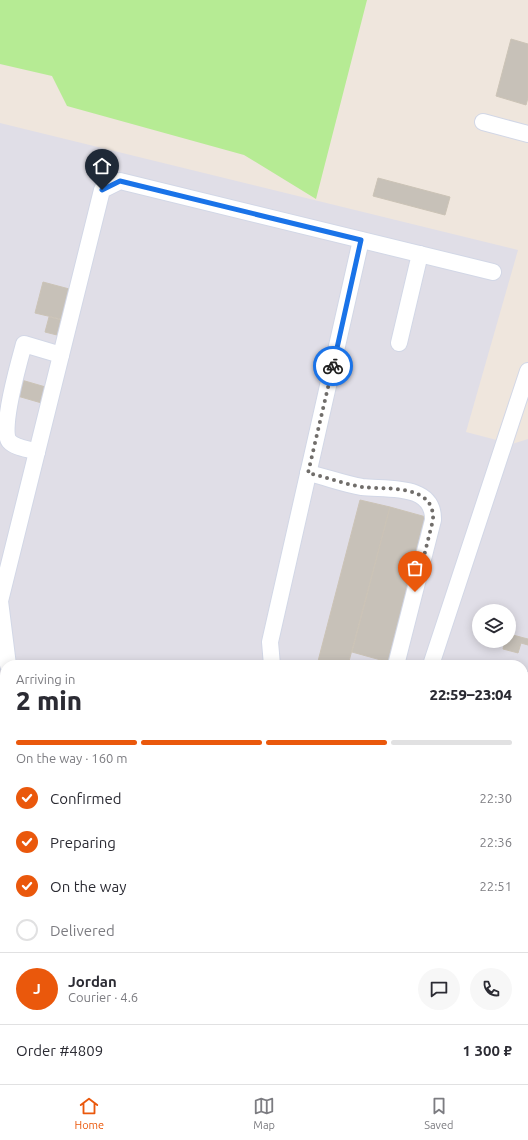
<!DOCTYPE html>
<meta charset="utf-8">
<style>
:root{--surface:#fff;--page:#f7f7f7;--text:#2b2b33;--muted:#7c7c81;--line:#e1e1e2;--accent:#ea580c}
body{margin:0;font-family:Ubuntu,sans-serif;background:var(--page);color:var(--text);height:100vh;display:flex;flex-direction:column;font-size:15px;white-space:nowrap}
*{box-sizing:border-box;margin:0}
p{font-size:13px;color:var(--muted)}
.icon{flex:none;width:22px;height:22px;fill:none;stroke:currentColor;stroke-width:2;stroke-linecap:round;stroke-linejoin:round}
.map{position:relative;flex:1;overflow:hidden}
.sheet{position:absolute;left:0px;top:660px;width:528px;height:424px;display:flex;flex-direction:column;background:var(--surface);border-radius:16px 16px 0 0;box-shadow:0 2px 10px #0003}
.sheet>*{flex:none}
.tools{position:absolute;left:472px;top:604px;display:grid;gap:8px}
.tools a{display:grid;place-items:center;width:44px;height:44px;border-radius:50%;background:var(--surface);box-shadow:0 2px 10px #0003;font-size:20px}
.pin{position:absolute;display:grid;place-items:center;width:34px;height:34px;color:#fff;margin:-41px -17px;border-radius:50% 50% 50% 0;rotate:-45deg;box-shadow:0 0 4px #0007}
.pin .icon{rotate:45deg}
.courier{position:absolute;display:grid;place-items:center;width:40px;height:40px;margin:-20px;border:3px solid #1a73e8;border-radius:50%;background:#fff;color:#222;box-shadow:0 1px 5px #0007}
.headline em{font-style:normal;font-weight:800}
.headline div{display:flex;flex-direction:column-reverse}
.headline{display:flex;align-items:center;justify-content:space-between;height:68px;padding:0 16px}
h1{font-size:26px;font-weight:800;line-height:30px}
.bar{display:grid;grid-template-columns:repeat(4,1fr);gap:6px 4px;align-content:center;height:48px;padding:0 16px}
.bar i{height:5px;border-radius:3px;background:var(--line)}
.bar .on{background:var(--accent)}
.bar p{grid-column:span 4}
.line{display:flex;align-items:center;gap:10px;padding:0 16px;border-top:1px solid var(--line)}
.line div{flex:1}
.round{display:grid;place-items:center;flex:none;width:42px;height:42px;border-radius:21px;background:var(--page)}
ol{padding:0 16px;list-style:none}
li{display:flex;align-items:center;gap:12px;height:44px}
li p{margin-inline-start:auto}
li .icon{padding:4px;border-radius:50%;background:var(--accent);color:#fff;stroke-width:4}
li:last-child{color:var(--muted)}
li i{width:22px;height:22px;border:2px solid var(--line);border-radius:50%}
.tabs{display:flex;justify-content:space-around;align-items:center;height:56px;border-top:1px solid var(--line);background:var(--surface);font-size:11px;color:var(--muted)}
.tabs a{display:grid;justify-items:center;gap:2px}
.tabs .on{color:var(--accent)}
.map>svg:first-child{display:block}
.industrial{fill:#e0dee7;fill-rule:evenodd}
.green{fill:#b6eb94}
.building{fill:#c7c1b8;stroke:#cbc3b6}
.lines{fill:none;stroke-linecap:round;stroke-linejoin:round}
.minor-casing{stroke:#d2d7e6;stroke-width:18}
.minor{stroke:#fff;stroke-width:16}
.done{stroke:#706d6a;stroke-width:4;stroke-dasharray:0 7.2}
.route{stroke:#1a73e8;stroke-width:5}
</style>
<div class="map">
<svg width="528" height="1084" viewBox="0 0 528 1084">
<rect width="100%" height="100%" fill="#efe6dd"/>
<path class="industrial" d="M0,123L518,250L466,432L512,444L528,439V1084H0ZM479,611H509V641H479ZM5,665H523V1079H5Z"/>
<path class="green" d="M0,0H367L316,199L244,155L67,106L52,76L0,64Z"/>
<g class="building">
<path d="M511,39L528,44V98L526,105L496,96Z"/>
<path d="M378,178L450,197L445,215L373,196Z"/>
<path d="M43,282L73,290L65,320L35,313Z"/>
<path d="M49,317L65,321L61,336L45,332Z"/>
<path d="M18,379L49,388L45,404L14,395Z"/>
<path d="M360,500L390,507L348,665H317Z"/>
<path d="M390,507L426,517L388,662L352,652Z"/>
<path d="M509,634L528,639V645L521,643L518,653L503,649L505,641H509Z"/>
<path d="M528,717V735L523,734Z"/>
<path d="M175,1079H244L241,1084H171Z"/>
<path d="M309,1079H332L334,1080L331,1084H313Z"/>
<path d="M440,1079H455L452,1084Z"/>
</g>
<g class="lines">
<g class="minor-casing">
<g id="minor">
<path d="M483,122L528,134"/>
<path d="M399,343L420,254"/>
<path d="M37,452C29,449 15,448 9,441C0,429 19,362 24,344L61,355"/>
<path d="M308,473C326,477 344,484 362,487C386,490 434,483 433,520L396,665"/>
<path d="M8,665L0,601L102,190L120,181L493,272"/>
<path d="M272,665L270,642L361,240"/>
<path d="M431,665L528,371"/>
<path d="M523,697L528,680"/>
<path d="M523,845L528,847"/>
<path d="M0,995L5,984"/>
<path d="M523,1064L528,1049"/>
<path d="M99,1084L102,1079"/>
<path d="M268,1084L271,1079"/>
<path d="M341,1084L344,1079"/>
<path d="M516,1084L518,1079"/>
</g>
</g>
<use href="#minor" class="minor"/>
</g>
<g class="lines">
<path class="done" d="M333,366L308,473C326,477 344,484 362,487C386,490 435,483 433,520L415,592"/>
<path class="route" d="M102,190L120,181L361,240L333,366"/>
</g>
</svg>
<div class="tools">
<a><svg class="icon" aria-label="layers" viewBox="0 0 24 24"><path d="M12 4l9 5-9 5-9-5zM3 14l9 5 9-5"/></svg></a>
</div>
<div class="pin" style="left:415px;top:592px;background:#ea580c"><svg class="icon" aria-label="bag" viewBox="0 0 24 24"><path d="M5 8h14l-1 12H6zM9 8a3 3 0 0 1 6 0"/></svg></div>
<div class="pin" style="left:102px;top:190px;background:#1f2937"><svg class="icon" aria-label="home" viewBox="0 0 24 24"><path d="M3 11l9-7 9 7M6 9v11h12V9"/></svg></div>
<div class="courier" style="left:333px;top:366px"><svg class="icon" aria-label="bike" viewBox="0 0 24 24"><circle cx="6" cy="16" r="4"/><circle cx="18" cy="16" r="4"/><path d="M6 16l4-8h5l3 8M10 8l3 8H6M13 5h3"/></svg></div>
<section class="sheet">
<div class="headline"><div><h1>2 min</h1><p>Arriving in</p></div><em>22:59–23:04</em></div>
<div class="bar"><i class="on"></i><i class="on"></i><i class="on"></i><i></i><p>On the way · 160 m</p></div>
<ol>
<li><svg class="icon" aria-label="check" viewBox="0 0 24 24"><path d="M5 12l5 5 9-10"/></svg>Confirmed<p>22:30</p></li>
<li><svg class="icon" aria-label="check" viewBox="0 0 24 24"><path d="M5 12l5 5 9-10"/></svg>Preparing<p>22:36</p></li>
<li><svg class="icon" aria-label="check" viewBox="0 0 24 24"><path d="M5 12l5 5 9-10"/></svg>On the way<p>22:51</p></li>
<li><i></i>Delivered</li>
</ol>
<div class="line" style="height:72px"><b class="round" style="background:var(--accent);color:#fff">J</b><div><b>Jordan</b><p>Courier · 4.6</p></div><a class="round"><svg class="icon" aria-label="chat" viewBox="0 0 24 24"><path d="M4 5h16v11H9l-5 4z"/></svg></a><a class="round"><svg class="icon" aria-label="phone" viewBox="0 0 24 24"><path d="M5 4h4l2 5-3 2q2 4 5 5l2-3 5 2v4C11 20 4 13 5 4z"/></svg></a></div>
<div class="line" style="height:52px"><div>Order #4809</div><b>1 300 ₽</b></div>
</section>
</div>
<nav class="tabs">
<a class="on"><svg class="icon" aria-label="home" viewBox="0 0 24 24"><path d="M3 11l9-7 9 7M6 9v11h12V9"/></svg>Home</a>
<a><svg class="icon" aria-label="map" viewBox="0 0 24 24"><path d="M3 6l6-2 6 2 6-2v14l-6 2-6-2-6 2zM9 4v14M15 6v14"/></svg>Map</a>
<a><svg class="icon" aria-label="saved" viewBox="0 0 24 24"><path d="M7 4h10v16l-5-4-5 4z"/></svg>Saved</a>
</nav>
